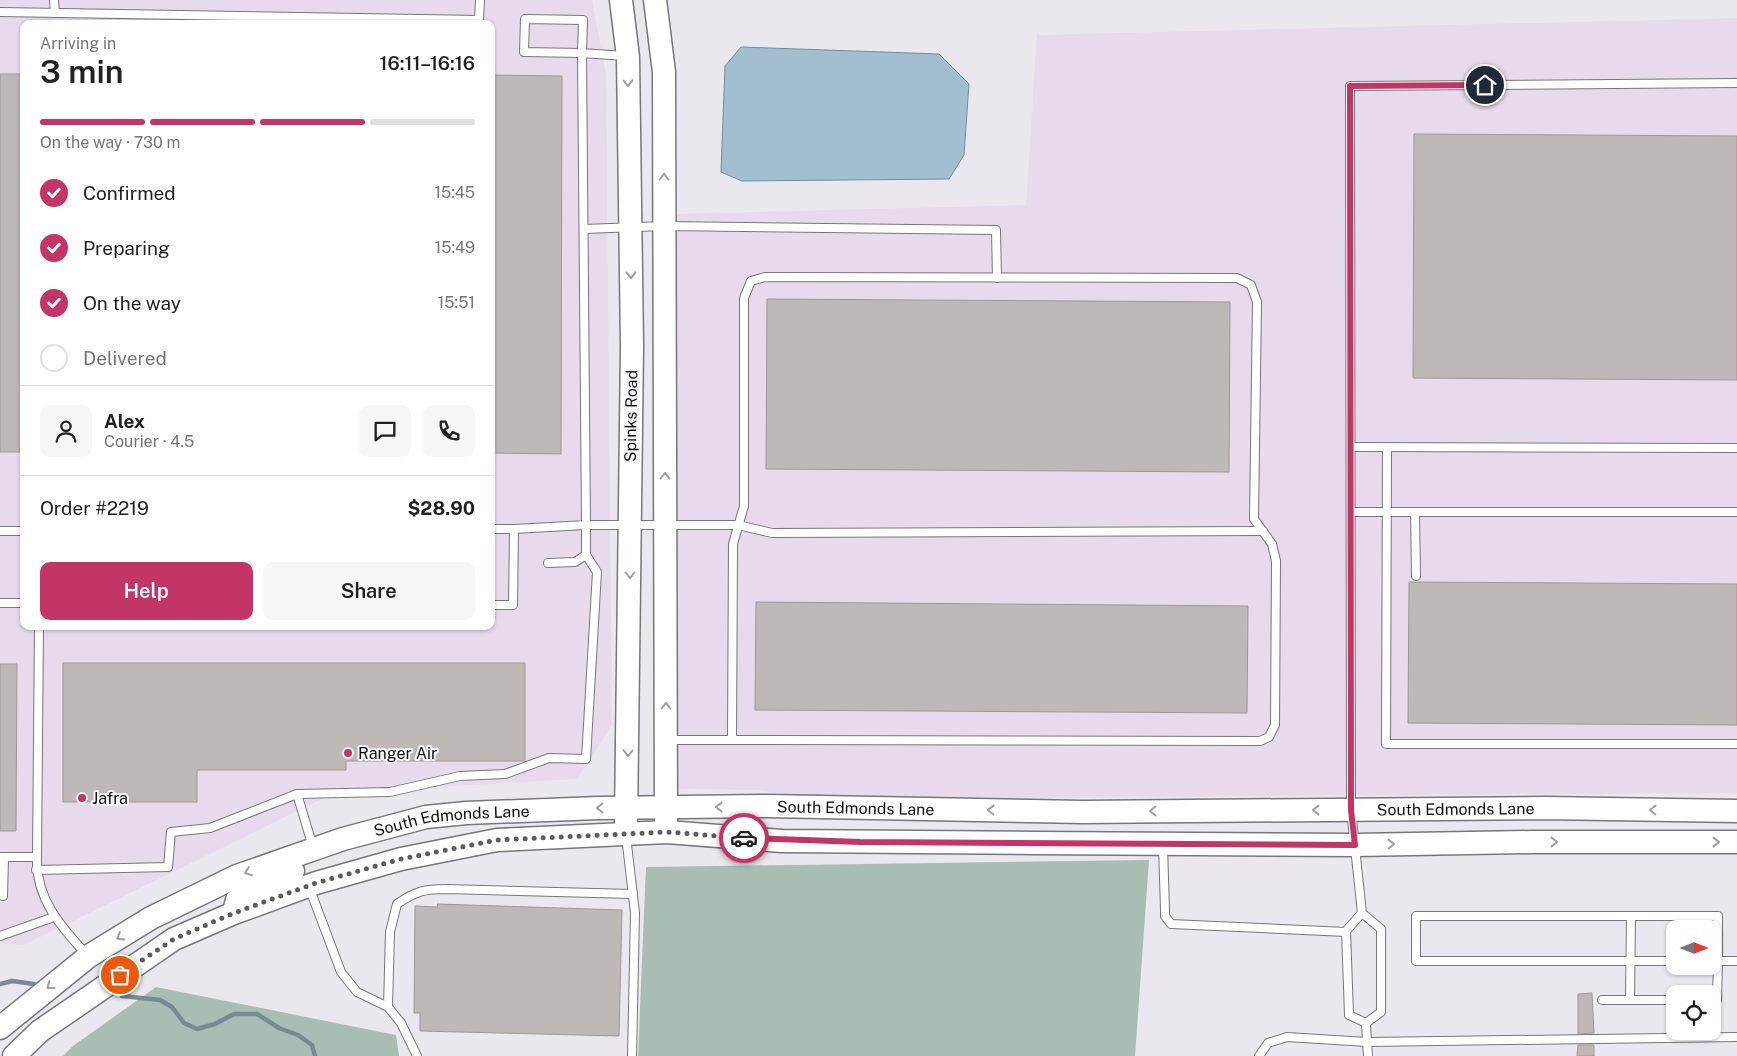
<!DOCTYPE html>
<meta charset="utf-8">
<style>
:root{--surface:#fff;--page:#f6f6f6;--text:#202124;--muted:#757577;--line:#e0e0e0;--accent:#c23566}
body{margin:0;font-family:"Public Sans",sans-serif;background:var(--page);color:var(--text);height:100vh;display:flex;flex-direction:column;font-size:19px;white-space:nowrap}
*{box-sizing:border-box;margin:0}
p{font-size:16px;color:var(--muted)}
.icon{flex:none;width:28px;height:28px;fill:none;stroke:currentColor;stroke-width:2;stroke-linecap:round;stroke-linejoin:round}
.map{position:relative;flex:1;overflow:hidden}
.side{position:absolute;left:20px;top:20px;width:475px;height:610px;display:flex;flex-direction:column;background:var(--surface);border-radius:10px;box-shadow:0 1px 4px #0004}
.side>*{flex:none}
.needle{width:32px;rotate:90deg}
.controls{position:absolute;left:1666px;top:920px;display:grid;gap:10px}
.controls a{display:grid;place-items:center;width:55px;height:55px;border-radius:10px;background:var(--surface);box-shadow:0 1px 4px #0004;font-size:25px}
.pin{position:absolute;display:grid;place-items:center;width:42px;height:42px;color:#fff;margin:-21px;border:2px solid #fff;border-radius:50%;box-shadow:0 1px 5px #0007}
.courier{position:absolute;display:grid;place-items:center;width:50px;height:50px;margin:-25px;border:4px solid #c23566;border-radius:50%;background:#fff;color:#222;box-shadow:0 1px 6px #0007}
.headline em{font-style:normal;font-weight:600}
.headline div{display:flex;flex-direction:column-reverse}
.headline{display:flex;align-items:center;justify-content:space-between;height:85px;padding:0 20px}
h1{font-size:32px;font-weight:600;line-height:38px}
.bar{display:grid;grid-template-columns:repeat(4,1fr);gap:8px 5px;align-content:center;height:60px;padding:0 20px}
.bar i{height:6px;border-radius:4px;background:var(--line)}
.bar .active{background:var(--accent)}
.bar p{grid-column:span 4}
.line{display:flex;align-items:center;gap:12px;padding:0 20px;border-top:1px solid var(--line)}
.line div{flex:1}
.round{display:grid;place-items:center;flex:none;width:52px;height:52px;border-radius:10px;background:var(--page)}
ol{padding:0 20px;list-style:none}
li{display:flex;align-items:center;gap:15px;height:55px}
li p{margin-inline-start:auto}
li .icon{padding:5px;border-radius:50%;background:var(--accent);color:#fff;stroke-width:4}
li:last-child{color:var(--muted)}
li i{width:28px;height:28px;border:2px solid var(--line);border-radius:50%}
.action{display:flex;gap:10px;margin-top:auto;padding:10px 20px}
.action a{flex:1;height:58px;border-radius:10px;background:var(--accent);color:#fff;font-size:20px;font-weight:600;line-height:58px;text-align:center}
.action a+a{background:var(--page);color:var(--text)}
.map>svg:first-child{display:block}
.industrial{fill:#e8daed;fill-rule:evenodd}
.green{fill:#a8beb2}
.water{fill:#a2bfd2;stroke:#768a98}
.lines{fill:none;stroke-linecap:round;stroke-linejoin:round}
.stream{stroke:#768a98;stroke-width:4.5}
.building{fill:#beb8b6;stroke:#9e9796}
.service-casing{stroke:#77767b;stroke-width:10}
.secondary-casing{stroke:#77767b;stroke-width:25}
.service{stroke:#fff;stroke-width:8}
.secondary{stroke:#fff;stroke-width:22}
.oneway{stroke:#9f9fa0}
.done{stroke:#5c5c5f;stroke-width:5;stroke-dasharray:0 9}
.route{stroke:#c23566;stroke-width:6}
.poi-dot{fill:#c23566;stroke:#f7f6fc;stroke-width:2}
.labels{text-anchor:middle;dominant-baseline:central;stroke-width:4;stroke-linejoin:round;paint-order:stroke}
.street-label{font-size:16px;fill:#101012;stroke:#f7f6fc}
.poi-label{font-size:16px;fill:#101012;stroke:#f7f6fc;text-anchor:start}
</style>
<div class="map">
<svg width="1737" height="1056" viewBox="0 0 1737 1056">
<rect width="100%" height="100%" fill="#eae8ee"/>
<g class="industrial">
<path d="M0,0H592L606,75L612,725L577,779L334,793L24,945L0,943ZM24,24H491V626H24Z"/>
<path d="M1737,18V793L810,799L761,790L677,789L673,713L674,247L676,214L1026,205L1037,35Z"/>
</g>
<g class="green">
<path d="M1149,860L1135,1056H638L646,867Z"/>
<path d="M156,987L396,1035L399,1056H63L73,1046Z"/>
</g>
<path class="water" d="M741,47L939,54L969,84L964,155L949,179L742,181L721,172L725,66Z"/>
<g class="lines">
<g class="stream">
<path d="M0,984L12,981L34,984"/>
<path d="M122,996L160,1000L172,1007L184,1023L197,1029L215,1024L234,1014H257L279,1028L298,1035L312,1045L315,1056"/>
</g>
</g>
<g class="building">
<rect x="0" y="74" width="24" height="378"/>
<path d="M491,75L562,76L561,454L491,453Z"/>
<path d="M1414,134L1737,136V380L1413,378Z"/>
<path d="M767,299L1230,302L1229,472L766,469Z"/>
<path d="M1409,582L1737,584V725L1408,723Z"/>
<path d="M756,602L1248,606L1247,713L755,710Z"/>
<path d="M63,663H525V761H346V770H197V802H63Z"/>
<path d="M0,664H17L16,831H0Z"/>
<path d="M437,904L622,910L619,1036L420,1031V1013H414L415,906L438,907Z"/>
<path d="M1592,993L1594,1033L1578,1034V994Z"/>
<path d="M1578,1045H1594V1056H1577Z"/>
</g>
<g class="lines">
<g class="service-casing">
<g id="service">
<path d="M54,0L55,13"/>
<path d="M0,12L479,20L480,0"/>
<path d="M584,229L664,226L996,230L997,278"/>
<path d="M1352,447L1737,448"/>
<path d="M1387,448L1386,744H1737"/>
<path d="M1352,512H1737"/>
<path d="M1415,512L1416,576"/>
<path d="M491,529H514"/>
<path d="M0,531H24"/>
<path d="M548,563L575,562L586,555"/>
<path d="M0,603H24"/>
<path d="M491,605H513L514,529L586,525L582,53L583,20L525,19L524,52L582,53L625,56"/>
<path d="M668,740H732L1260,741L1269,737L1275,725L1276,561L1272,544L1254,519L1257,302L1251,285L1237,278L765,277L751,281L744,298V506L733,544L732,740"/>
<path d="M297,794L313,847"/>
<path d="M626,836L635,913L632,1056"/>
<path d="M1163,846L1165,910V916L1171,924L1346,932"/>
<path d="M0,857H37C35,898 61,927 87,955"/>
<path d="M37,857L39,626"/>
<path d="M36,870L168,867L171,832L210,828L297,794L390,792L460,776L505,774L549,758L586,759L597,572L586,555V525H738L772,533L1263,531"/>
<path d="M309,887L341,972L357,992L388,1007L401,1023L417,1056"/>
<path d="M3,896L4,857"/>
<path d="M1362,913L1351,810L1350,86L1737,83"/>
<path d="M1362,913L1381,929V1012L1366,1023L1349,1015L1346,931Z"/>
<path d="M0,936L54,917"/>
<path d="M1675,961H1416V916H1718V961H1712"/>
<path d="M1602,1000H1675"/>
<path d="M1630,1000L1631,916"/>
<path d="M1712,1000H1717L1718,961H1737"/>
<path d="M388,1007L390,932L397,904C416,891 424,889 447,889L633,894"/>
<path d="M1259,1056L1268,1043L1287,1037L1367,1042L1366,1023"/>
<path d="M1368,1056L1367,1042L1737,1037"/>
</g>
</g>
<g class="secondary-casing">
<g id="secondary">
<path d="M621,0L628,57L632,346L626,822"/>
<path d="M655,0L664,72L666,821"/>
<path d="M234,912L237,900L269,880L293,871"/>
<path id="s1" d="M0,1028L89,956L151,918L237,876L343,839L426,817L466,813L599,808L768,806L1083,812L1545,808L1737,811"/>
<path d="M14,1056L40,1031L174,939L234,913L316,883L401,859L497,840L667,832L782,841L1036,843L1355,845L1532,842H1737"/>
</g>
</g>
<use href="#service" class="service"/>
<use href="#secondary" class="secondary"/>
</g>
<defs><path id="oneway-chevron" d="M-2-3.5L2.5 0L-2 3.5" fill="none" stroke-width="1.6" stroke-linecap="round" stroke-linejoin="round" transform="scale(1.25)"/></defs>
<g class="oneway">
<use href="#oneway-chevron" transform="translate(628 83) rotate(89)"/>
<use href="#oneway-chevron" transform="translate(664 177) rotate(-90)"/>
<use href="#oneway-chevron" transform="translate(631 275) rotate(89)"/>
<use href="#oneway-chevron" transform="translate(665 476) rotate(-90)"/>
<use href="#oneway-chevron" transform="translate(630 575) rotate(90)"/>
<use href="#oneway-chevron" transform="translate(666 706) rotate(-90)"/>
<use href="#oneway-chevron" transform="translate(628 753) rotate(91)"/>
<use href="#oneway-chevron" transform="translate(719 807) rotate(180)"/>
<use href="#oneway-chevron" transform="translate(600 808) rotate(179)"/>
<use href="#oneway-chevron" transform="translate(991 810) rotate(-179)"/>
<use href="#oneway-chevron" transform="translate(1316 810) rotate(180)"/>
<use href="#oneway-chevron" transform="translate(1653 810) rotate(-179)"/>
<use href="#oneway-chevron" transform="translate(1153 811) rotate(179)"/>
<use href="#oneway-chevron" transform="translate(1554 842)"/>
<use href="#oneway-chevron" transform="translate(1716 842)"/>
<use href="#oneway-chevron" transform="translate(1391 844) rotate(-1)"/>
<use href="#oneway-chevron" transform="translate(248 872) rotate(160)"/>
<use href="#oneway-chevron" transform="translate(120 937) rotate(148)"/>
<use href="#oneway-chevron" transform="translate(50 986) rotate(142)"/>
</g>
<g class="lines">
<path class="done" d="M120,975L174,939L234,913L316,883L401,859L497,840L667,832L744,838"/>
<path class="route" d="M744,838L860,842L1355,845L1351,810L1350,86L1485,85"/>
</g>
<g class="poi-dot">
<circle cx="348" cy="753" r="5"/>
<circle cx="82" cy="798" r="5"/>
</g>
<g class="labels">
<g class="street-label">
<text transform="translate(631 416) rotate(-89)">Spinks Road</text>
<text stroke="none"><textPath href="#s1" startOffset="911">South Edmonds Lane</textPath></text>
<text stroke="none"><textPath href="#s1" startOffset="1511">South Edmonds Lane</textPath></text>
<text stroke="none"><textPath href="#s1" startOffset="506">South Edmonds Lane</textPath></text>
</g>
<g class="poi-label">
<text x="358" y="753">Ranger Air</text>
<text x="92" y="798">Jafra</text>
</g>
</g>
</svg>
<div class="controls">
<a><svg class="needle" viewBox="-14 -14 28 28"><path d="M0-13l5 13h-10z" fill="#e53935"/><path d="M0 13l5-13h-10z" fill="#757577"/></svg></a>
<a><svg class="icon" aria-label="locate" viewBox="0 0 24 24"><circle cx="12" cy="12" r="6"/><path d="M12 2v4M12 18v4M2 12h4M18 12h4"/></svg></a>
</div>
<div class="pin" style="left:120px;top:975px;background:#ea580c"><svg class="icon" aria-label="bag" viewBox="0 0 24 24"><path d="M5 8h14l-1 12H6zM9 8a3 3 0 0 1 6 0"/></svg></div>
<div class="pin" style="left:1485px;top:85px;background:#1f2937"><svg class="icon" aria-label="home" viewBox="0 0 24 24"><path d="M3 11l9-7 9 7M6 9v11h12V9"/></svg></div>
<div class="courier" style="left:744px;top:838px"><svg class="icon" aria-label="car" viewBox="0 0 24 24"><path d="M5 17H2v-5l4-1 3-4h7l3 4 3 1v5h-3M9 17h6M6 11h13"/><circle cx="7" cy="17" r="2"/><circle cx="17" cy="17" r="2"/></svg></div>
<section class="side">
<div class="headline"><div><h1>3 min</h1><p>Arriving in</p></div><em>16:11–16:16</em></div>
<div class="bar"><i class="active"></i><i class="active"></i><i class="active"></i><i></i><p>On the way · 730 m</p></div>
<ol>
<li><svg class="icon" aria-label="check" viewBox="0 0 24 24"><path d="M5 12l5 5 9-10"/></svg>Confirmed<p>15:45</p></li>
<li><svg class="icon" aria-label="check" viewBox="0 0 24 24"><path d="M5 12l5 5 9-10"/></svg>Preparing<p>15:49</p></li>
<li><svg class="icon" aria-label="check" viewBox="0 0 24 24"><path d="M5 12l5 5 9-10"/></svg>On the way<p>15:51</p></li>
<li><i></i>Delivered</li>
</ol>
<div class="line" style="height:90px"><a class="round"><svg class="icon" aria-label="person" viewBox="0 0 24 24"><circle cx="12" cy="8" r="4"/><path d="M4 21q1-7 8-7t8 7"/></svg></a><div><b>Alex</b><p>Courier · 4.5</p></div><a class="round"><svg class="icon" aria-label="chat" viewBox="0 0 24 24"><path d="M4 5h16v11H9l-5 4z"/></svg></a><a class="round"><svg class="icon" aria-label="phone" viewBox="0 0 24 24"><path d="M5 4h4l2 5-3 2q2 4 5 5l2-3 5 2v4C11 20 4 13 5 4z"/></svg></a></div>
<div class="line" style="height:65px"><div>Order #2219</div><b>$28.90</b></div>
<div class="action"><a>Help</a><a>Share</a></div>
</section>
</div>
